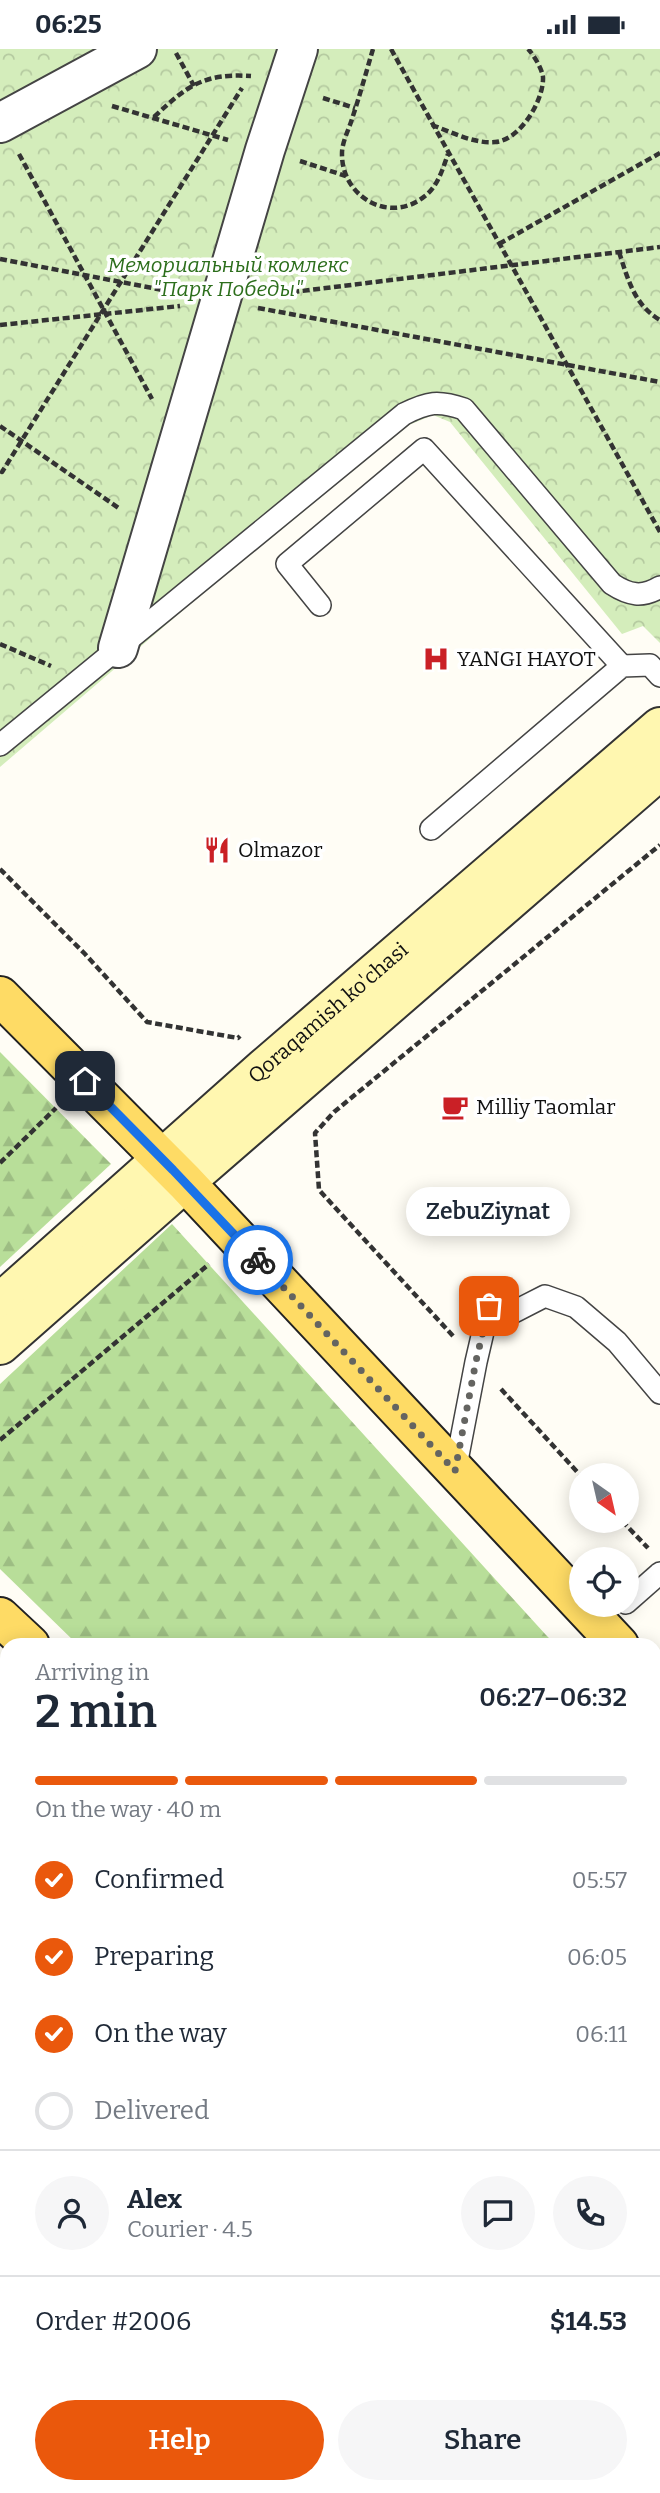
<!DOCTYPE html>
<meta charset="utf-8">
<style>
:root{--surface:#fff;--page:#f6f6f7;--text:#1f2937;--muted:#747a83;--line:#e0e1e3;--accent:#ea580c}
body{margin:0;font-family:Bitter,serif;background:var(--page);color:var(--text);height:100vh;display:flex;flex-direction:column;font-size:26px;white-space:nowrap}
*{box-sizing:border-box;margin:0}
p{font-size:23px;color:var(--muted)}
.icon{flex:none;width:38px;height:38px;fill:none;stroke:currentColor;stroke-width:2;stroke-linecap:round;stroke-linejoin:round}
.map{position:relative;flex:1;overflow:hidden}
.details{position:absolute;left:0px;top:1589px;width:662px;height:856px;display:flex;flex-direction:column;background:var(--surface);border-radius:21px 21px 0 0;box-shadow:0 4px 18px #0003}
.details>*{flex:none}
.needle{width:46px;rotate:146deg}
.controls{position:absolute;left:569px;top:1414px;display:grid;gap:14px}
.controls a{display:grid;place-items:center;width:70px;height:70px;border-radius:50%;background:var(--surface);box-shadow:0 4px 18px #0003;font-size:35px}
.pin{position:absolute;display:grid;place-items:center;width:60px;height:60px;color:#fff;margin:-30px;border-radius:14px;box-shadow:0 4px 10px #0006}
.courier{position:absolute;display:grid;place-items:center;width:70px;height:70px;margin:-35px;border:5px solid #1a73e8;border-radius:50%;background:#fff;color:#222;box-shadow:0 2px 9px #0007}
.bubble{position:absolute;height:49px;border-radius:24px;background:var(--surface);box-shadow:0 4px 18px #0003;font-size:23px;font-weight:600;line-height:49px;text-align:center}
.summary em{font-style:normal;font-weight:600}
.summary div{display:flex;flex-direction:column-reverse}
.summary{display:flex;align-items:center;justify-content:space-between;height:119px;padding:0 35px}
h1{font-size:46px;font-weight:600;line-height:52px}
.bar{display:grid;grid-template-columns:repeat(4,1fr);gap:10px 7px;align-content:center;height:84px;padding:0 35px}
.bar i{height:9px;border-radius:5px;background:var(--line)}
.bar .on{background:var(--accent)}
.bar p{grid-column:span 4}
.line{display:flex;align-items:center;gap:18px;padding:0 35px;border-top:2px solid var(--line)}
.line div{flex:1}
.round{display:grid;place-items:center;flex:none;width:74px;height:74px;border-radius:37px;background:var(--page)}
ol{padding:0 35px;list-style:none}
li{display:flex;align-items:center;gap:21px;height:77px}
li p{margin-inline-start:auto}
li .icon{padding:7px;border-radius:50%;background:var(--accent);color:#fff;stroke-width:4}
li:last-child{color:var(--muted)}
li i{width:38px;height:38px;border:4px solid var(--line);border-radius:50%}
.primary-button{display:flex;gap:14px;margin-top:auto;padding:14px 35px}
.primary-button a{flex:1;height:80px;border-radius:42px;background:var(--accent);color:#fff;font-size:28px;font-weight:600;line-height:80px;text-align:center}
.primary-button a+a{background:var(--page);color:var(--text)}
.status{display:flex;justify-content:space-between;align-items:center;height:49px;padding:0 35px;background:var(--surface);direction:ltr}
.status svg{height:19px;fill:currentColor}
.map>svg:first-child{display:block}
.industrial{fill:#eee5ef}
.forest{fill:url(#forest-firs)}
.park{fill:url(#park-crowns)}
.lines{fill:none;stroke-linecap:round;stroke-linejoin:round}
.lane-casing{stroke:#444;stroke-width:24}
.street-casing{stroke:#444;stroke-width:42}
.secondary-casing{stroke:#333;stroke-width:42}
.primary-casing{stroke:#222;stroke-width:42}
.path{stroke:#333;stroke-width:4.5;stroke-dasharray:7 3.5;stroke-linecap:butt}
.lane{stroke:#fff;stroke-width:21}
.street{stroke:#fff;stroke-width:38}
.secondary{stroke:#fff7b0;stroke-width:38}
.primary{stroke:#fedb65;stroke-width:38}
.done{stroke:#646461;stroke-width:7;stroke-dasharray:0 12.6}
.route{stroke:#1a73e8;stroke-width:9}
.labels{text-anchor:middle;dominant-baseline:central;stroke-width:7;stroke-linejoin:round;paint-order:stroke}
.park-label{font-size:21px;font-style:italic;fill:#2c6e1c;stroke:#fff}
.poi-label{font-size:21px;fill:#111;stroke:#fff;text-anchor:start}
.street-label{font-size:21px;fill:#111;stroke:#fff}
</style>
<div class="status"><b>06:25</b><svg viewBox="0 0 49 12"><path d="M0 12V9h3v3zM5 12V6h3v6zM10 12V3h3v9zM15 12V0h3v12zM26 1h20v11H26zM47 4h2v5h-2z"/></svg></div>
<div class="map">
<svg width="660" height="2444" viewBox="0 0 660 2444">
<defs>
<pattern id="forest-firs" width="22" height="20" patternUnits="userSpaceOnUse" patternTransform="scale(1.75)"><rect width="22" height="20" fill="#b8de99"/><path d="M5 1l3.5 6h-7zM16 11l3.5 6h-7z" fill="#9dbd83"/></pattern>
<pattern id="park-crowns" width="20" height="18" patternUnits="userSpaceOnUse" patternTransform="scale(1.75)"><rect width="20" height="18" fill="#d4edbb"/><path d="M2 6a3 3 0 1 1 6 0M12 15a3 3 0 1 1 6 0" fill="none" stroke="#b5caa0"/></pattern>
</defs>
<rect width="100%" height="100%" fill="#fffdf5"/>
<path class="industrial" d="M0,1697L7,1704V1873L0,1879Z"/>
<g class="forest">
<path d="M0,1003L111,1115L0,1218Z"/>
<path d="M172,1175L546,1586L556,1596H78L0,1520V1335Z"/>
<path d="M654,1699L660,1704V2150L654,2145Z"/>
</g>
<path class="park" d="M0,0H660V594L643,577L622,585L450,373L433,366L409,376L188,557L0,718Z"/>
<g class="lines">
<g class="lane-casing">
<g id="lane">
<path d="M320,556L287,515L424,400L622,617"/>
<path d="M0,696L404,365C428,353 438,351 464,360L612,535C629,546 642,549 660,538"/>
<path d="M431,780L622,617L650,616L660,627"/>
<path d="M500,1270L545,1247L576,1258L617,1293L660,1344"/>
<path d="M455,1422L476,1313L489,1257"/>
<path d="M626,1554L660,1524"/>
<path d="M455,2438L459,2444"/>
<path d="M167,2444L176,2438"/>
</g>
</g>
<g class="street-casing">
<g id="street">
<path d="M0,74L137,0"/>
<path d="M118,599L265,101L298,0"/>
<path d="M0,1957L7,1950"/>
</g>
</g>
<g class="secondary-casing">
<g id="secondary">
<path id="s1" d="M0,1254L264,1019L660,678"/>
<path d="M0,1296L185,1133L660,721"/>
</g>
</g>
<g class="primary-casing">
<g id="primary">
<path d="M0,947L185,1133L619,1596"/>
<path d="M0,1568L30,1596"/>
<path d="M654,1634L660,1640"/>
<path d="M654,2186L660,2192"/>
</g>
</g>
<g class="path">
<path d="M373,0C366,24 359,49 351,73C348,82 342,94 342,104C341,148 390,176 425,147C438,137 443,119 448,105"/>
<path d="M391,0L660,483"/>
<path d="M176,4L194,37"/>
<path d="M323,49L355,59"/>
<path d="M112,57L228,91"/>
<path d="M154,68C187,37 203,24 251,27"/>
<path d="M432,76C451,83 474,95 495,93C519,92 544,52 543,28C542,20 534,6 528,0"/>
<path d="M19,105L152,350"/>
<path d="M300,112L346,127"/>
<path d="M499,195L660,104"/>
<path d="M619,203C628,230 634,256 660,271"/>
<path d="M0,210L184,245"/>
<path d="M261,247L660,198"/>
<path d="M258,259L660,333"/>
<path d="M0,276L180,257"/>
<path d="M0,377L120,460"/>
<path d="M0,422L2,423L242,39"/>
<path d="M0,595L51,617"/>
<path d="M0,820L85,905L147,973L238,989L240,987"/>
<path d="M0,1114L56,1059"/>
<path d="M453,1287L319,1141L315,1084L334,1063L660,796"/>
<path d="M501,1340L581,1427"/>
<path d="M0,1391L209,1215"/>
<path d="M622,1472L648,1499"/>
<path d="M0,1665L7,1671"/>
<path d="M654,2305L660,2310"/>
</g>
<use href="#lane" class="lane"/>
<use href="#street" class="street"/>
<use href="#secondary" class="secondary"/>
<use href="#primary" class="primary"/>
</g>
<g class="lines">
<path class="done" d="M258,1211L455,1422L476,1312L489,1257"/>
<path class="route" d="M85,1032L173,1121L258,1211"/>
</g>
<defs>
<g id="hospital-bare" transform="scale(2.1)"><path d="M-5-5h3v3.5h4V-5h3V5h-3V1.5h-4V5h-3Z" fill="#ca2026" stroke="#fff" stroke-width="2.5" paint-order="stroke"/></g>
<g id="restaurant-bare" transform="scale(2.1)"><path d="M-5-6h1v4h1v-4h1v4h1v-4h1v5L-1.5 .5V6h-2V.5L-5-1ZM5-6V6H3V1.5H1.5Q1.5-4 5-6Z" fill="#ca2026" stroke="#fff" stroke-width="2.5" paint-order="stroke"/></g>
<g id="cafe-bare" transform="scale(2.1)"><path d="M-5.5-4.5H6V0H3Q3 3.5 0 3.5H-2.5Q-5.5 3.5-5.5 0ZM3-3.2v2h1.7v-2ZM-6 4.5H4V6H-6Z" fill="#ca2026" stroke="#fff" stroke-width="2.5" paint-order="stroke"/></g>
</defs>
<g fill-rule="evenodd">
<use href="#hospital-bare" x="436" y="610"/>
<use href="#restaurant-bare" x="217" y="801"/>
<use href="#cafe-bare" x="455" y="1058"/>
</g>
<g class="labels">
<g class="park-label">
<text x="228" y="216">Мемориальный комлекс<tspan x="228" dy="24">"Парк Победы"</tspan></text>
</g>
<g class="poi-label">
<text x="457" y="610">YANGI HAYOT</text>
<text x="238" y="801">Olmazor</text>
<text x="476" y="1058">Milliy Taomlar</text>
</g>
<g class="street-label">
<text stroke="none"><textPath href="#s1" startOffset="438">Qoraqamish ko'chasi</textPath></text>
</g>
</g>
</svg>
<div class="controls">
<a><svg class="needle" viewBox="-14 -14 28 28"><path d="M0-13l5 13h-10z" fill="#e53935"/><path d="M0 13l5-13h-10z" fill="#747a83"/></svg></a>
<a><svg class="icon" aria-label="locate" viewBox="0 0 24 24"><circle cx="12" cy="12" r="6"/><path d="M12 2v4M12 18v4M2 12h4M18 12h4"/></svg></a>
</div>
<div class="pin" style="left:489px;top:1257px;background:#ea580c"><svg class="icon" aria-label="bag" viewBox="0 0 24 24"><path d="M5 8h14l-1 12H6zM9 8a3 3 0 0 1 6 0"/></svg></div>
<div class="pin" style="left:85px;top:1032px;background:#1f2937"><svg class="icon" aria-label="home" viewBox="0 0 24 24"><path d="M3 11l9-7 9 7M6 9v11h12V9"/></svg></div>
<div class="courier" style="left:258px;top:1211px"><svg class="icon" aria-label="bike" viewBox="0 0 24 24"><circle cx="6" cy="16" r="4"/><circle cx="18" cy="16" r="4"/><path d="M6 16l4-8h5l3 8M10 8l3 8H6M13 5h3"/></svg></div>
<div class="bubble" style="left:406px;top:1138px;width:164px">ZebuZiynat</div>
<section class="details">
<div class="summary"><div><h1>2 min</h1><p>Arriving in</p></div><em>06:27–06:32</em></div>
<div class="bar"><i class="on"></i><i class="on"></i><i class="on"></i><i></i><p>On the way · 40 m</p></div>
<ol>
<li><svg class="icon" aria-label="check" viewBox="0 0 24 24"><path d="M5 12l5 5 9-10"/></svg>Confirmed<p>05:57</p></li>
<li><svg class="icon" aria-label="check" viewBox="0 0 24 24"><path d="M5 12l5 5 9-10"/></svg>Preparing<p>06:05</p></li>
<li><svg class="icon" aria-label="check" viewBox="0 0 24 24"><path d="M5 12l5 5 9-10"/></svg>On the way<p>06:11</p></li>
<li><i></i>Delivered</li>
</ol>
<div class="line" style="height:126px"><a class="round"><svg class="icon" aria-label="person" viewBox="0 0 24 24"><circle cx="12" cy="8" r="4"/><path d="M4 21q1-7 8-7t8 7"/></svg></a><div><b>Alex</b><p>Courier · 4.5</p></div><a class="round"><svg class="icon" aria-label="chat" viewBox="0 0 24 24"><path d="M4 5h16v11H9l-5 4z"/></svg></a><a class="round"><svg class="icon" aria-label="phone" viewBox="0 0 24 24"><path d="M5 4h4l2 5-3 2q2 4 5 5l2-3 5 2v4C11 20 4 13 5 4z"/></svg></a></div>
<div class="line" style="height:91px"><div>Order #2006</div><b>$14.53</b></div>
<div class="primary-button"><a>Help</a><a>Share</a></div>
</section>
</div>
